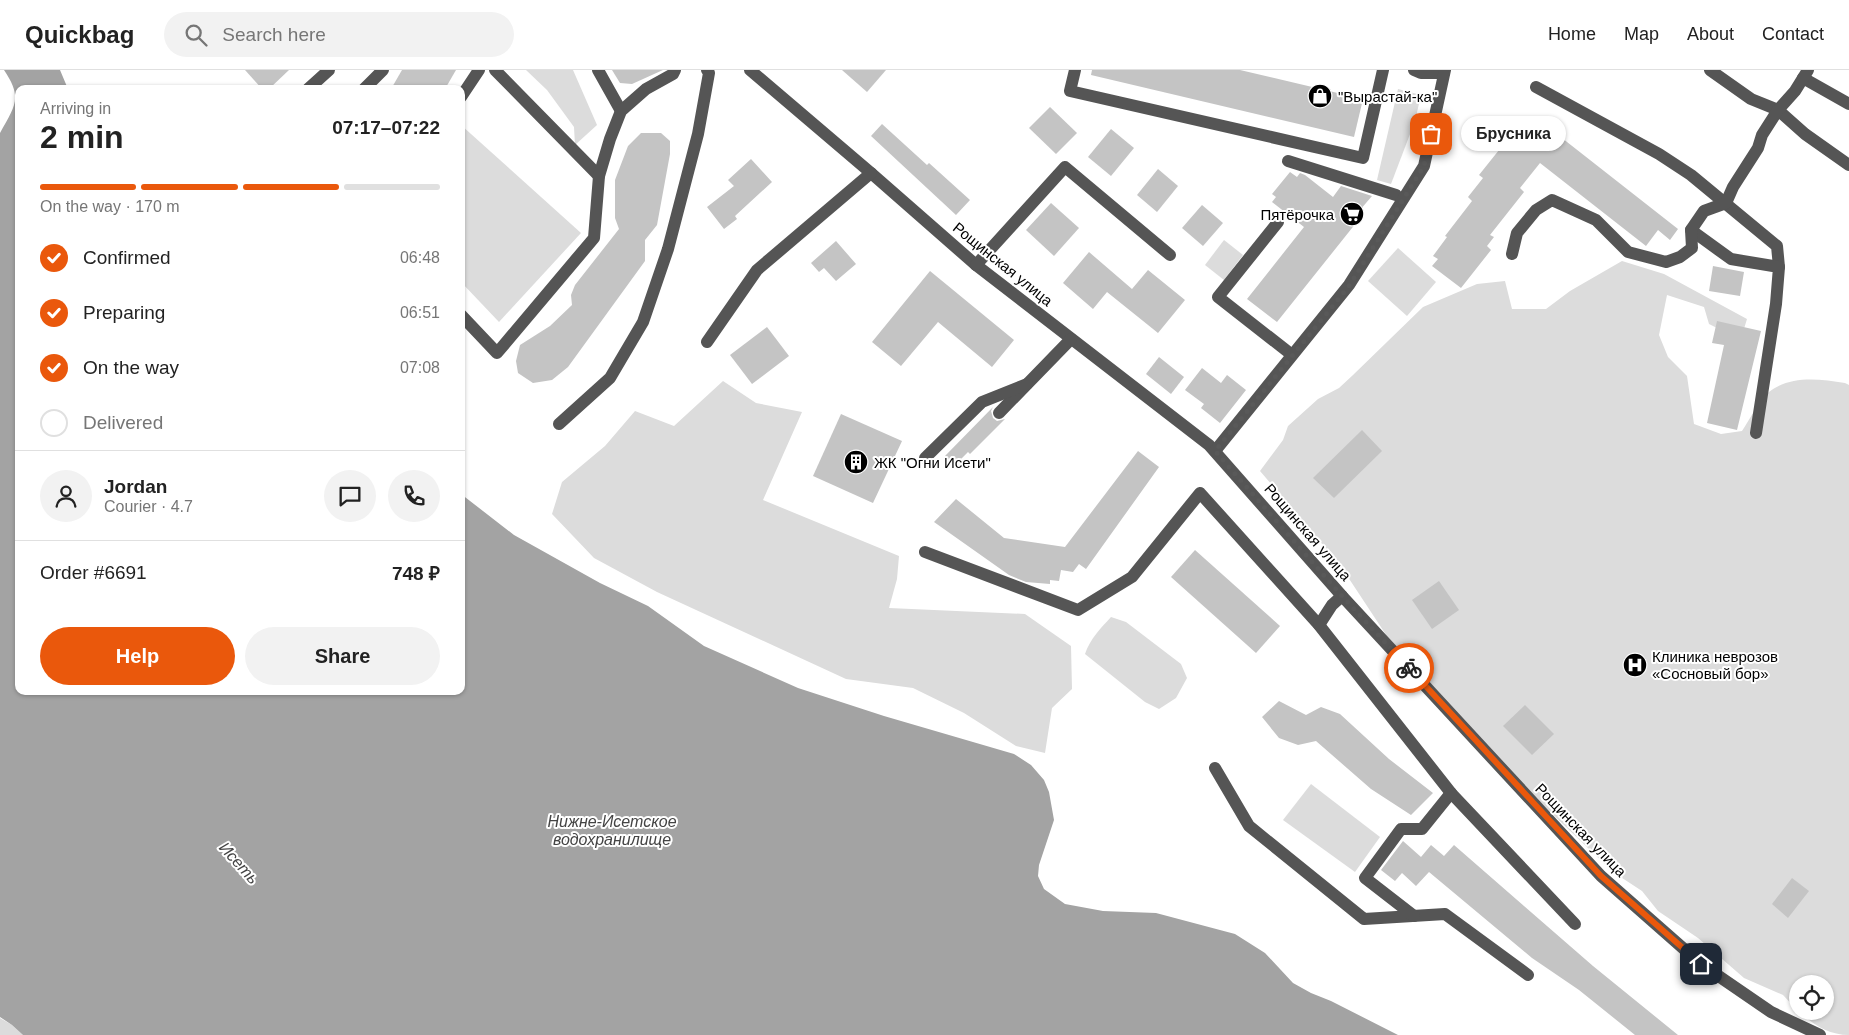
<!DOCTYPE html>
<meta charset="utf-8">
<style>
:root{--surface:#fff;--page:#f2f2f2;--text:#222;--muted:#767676;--line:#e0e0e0;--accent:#ea580c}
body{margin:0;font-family:Arial,sans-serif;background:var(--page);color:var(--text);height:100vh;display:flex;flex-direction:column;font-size:19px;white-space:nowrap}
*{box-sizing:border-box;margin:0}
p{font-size:16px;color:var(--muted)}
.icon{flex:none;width:28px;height:28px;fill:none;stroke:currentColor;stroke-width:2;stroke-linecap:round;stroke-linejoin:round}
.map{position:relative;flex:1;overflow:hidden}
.details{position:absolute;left:15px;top:15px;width:450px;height:610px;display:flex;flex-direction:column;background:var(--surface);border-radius:10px;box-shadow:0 1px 4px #0004}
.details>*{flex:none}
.controls{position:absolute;left:1789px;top:905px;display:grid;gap:10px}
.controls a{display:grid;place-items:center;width:45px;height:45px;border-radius:50%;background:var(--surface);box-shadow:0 1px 4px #0004;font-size:25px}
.pin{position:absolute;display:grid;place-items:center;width:42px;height:42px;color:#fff;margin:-21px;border-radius:10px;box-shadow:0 2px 8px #0006}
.courier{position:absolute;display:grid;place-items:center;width:50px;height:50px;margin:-25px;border:4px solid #ea580c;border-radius:50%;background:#fff;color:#222;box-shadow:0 1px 6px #0007}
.bubble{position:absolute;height:35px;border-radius:18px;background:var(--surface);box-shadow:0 1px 4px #0004;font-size:16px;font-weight:800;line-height:35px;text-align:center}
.head em{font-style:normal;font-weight:800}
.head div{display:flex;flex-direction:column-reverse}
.head{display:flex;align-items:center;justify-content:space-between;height:85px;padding:0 25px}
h1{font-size:32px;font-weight:800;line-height:38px}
.bar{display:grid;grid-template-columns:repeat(4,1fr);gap:8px 5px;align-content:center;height:60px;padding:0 25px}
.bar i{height:6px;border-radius:4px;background:var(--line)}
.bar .current{background:var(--accent)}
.bar p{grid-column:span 4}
.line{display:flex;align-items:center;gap:12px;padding:0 25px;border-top:1px solid var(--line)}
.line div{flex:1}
.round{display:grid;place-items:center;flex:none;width:52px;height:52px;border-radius:26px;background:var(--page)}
ol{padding:0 25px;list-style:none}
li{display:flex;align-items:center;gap:15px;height:55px}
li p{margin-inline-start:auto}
li .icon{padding:5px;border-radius:50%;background:var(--accent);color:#fff;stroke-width:4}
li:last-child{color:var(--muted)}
li i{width:28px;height:28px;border:2px solid var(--line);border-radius:50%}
.action{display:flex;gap:10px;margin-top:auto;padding:10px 25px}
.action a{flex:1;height:58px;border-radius:30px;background:var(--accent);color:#fff;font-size:20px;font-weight:800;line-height:58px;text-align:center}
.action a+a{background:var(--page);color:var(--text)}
header{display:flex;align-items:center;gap:30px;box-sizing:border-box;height:70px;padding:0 25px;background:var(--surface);border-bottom:1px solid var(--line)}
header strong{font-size:24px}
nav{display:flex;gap:28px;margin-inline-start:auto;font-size:18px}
.search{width:350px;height:45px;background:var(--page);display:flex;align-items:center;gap:12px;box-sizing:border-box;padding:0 18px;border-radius:28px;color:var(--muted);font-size:19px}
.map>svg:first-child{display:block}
.green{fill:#dcdcdc}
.water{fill:#a3a3a3}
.building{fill:#c4c4c4}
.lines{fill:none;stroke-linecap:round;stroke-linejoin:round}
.minor{stroke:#555;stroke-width:12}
.done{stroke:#595959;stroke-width:5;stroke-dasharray:0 9}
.route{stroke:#ea580c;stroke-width:6}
.labels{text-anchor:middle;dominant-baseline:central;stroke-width:4;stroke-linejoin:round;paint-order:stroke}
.poi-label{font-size:15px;fill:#000;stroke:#fff;text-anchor:start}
.street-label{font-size:15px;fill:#000;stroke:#fff}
.water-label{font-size:16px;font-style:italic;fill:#444;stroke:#fff}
</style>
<header>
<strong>Quickbag</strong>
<div class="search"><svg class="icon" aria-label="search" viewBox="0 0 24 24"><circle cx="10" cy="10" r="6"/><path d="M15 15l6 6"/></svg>Search here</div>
<nav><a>Home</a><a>Map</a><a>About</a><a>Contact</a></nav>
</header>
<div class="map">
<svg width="1849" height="965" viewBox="0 0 1849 965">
<rect width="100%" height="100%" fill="#fff"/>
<g class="green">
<path d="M526,0H573L597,55L575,75L574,57L547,20Z"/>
<path d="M1398,19L1421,25L1415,51L1391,114L1377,110Z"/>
<path d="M461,55L581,163L499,252L461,212Z"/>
<path d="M1224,170L1243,185L1224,210L1205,195Z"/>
<path d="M1398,178L1436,212L1407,246L1368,211Z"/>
<path d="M1622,191L1664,204L1747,249L1743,262H1725L1709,254L1704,237L1667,225L1659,265L1668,287L1687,306L1694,354L1721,364L1742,361C1749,351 1759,330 1769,322C1791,305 1819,309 1845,313L1849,315V965C1829,965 1813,955 1799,941H1825V914H1798L1797,940L1783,925L1744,908L1698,868L1658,841L1642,821L1613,802L1515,708L1402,589L1340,495L1260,401L1283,370L1288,356L1318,329L1339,318L1353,305L1423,237L1477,214L1505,211L1512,239H1546L1570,221Z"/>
<path d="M723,311L756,333L802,342L763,430L899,486L897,509L889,538L1025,544L1071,576L1072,619L1052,638L1045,683L1016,676L964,643L913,618L846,609L657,522L594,488L552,444L562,412L605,376L635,341L674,356Z"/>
<path d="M1111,547L1126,552L1181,594L1187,608L1176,628L1159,639L1145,632L1085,584C1090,569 1101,558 1111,547Z"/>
<path d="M1311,714L1380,767L1355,802L1283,750Z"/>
<path d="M0,948L12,955L23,965H0Z"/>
</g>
<path class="water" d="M4,0H60L68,19H19V621H461V424L514,465L600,513L648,536L704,576L798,618L884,646L1014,684L1031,695L1044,710L1049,722L1054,750L1039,795L1038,806L1044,819L1065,834L1103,841L1156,843L1235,864L1265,883L1293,913L1311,923L1331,931L1398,965H23L12,955L0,947V63C15,36 23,28 4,0Z"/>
<g class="building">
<path d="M245,0H289L269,19H262Z"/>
<path d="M402,0H456L445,19H391Z"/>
<path d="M612,0H663L632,14L620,13Z"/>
<path d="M842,0H886L867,22Z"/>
<path d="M1092,0H1240L1363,29L1354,67L1091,5Z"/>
<path d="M1050,37L1077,63L1056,84L1029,58Z"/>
<path d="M882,54L927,95L929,93L970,130L956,145L871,66Z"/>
<path d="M1111,59L1134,78L1111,106L1088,87Z"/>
<path d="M1553,61L1678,159L1670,170L1658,160L1646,176L1540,93L1520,118L1524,122L1490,165L1494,167L1487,176L1491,180L1461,218L1432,196L1438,189L1433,186L1447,167L1445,166L1472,131L1468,127L1483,108L1479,105L1511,65Z"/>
<path d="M641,63H661L670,71V84L657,155L645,170V191L568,297L552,310L533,313L518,303L516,291L520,275L550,256L572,235L571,225L575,215L619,159L615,148V110L628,76Z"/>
<path d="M751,89L772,112L735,146L737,149L724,159L707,137L734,116L728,110Z"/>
<path d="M1158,99L1178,116L1157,142L1137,125Z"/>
<path d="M1290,102L1297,107L1300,103L1305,105L1333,127L1341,116L1372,126L1360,140L1364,143L1277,252L1247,229L1304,157L1272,132L1276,127L1272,124Z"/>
<path d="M1051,133L1079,158L1054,186L1026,160Z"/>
<path d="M1202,135L1223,153L1203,176L1182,158Z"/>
<path d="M836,171L856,194L836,211L824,198L819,202L811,193Z"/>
<path d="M1089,182L1132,219L1148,200L1185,230L1158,263L1107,222L1093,239L1063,213Z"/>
<path d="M1713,196L1744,202L1740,226L1709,221Z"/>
<path d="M930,201L1014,270L992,297L938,252L901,296L872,272Z"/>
<path d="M1717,251L1761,261L1737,360L1707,353L1724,275L1712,273Z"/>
<path d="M767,257L789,286L752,314L730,285Z"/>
<path d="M1159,287L1184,307L1171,324L1146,304Z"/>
<path d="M1202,298L1221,313L1227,305L1246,320L1220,353L1201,338L1204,334L1185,320Z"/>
<path d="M993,337L991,341L993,348L997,351L1005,349L970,384L968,382L954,396L945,386Z"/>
<path d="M841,344L902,371L873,433L813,406Z"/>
<path d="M1362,360L1382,381L1334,428L1313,408Z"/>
<path d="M1138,381L1159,397L1086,499L1079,494L1073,502L1061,500L1059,511L1050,510V514L1026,512L1009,505L934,452L956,429L1004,468L1065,477Z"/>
<path d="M1195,480L1280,556L1256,583L1171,507Z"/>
<path d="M1439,511L1459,540L1432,559L1412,530Z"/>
<path d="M1279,631L1306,645L1321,637L1340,644L1389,689L1433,723L1411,745L1371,719L1316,671L1298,675L1279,668L1262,647Z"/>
<path d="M1525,635L1554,664L1532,685L1503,656Z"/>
<path d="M1403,771L1421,787L1431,775L1444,786L1454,775L1593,896L1678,965H1635L1579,920L1532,888L1429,802L1416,816L1402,803L1395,811L1381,800Z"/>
<path d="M1792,808L1809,821L1788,848L1772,834Z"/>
</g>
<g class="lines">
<g class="minor">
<path d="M495,0L599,106"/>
<path d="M598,0L621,41"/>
<path d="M750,0L871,103L976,195L1209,375L1342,526L1601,806L1701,894L1771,942L1820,965"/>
<path d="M1075,0L1070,21L1363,88L1383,0"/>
<path d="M1414,0L1421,3H1444"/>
<path d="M1710,0L1751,29L1778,40L1805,64L1849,95"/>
<path d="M1803,8L1849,34"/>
<path d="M1536,17L1659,84L1691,105L1777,176L1779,197"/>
<path d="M308,19L329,0"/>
<path d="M364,19L383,0"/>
<path d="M461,27L479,0"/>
<path d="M1288,91L1396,125"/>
<path d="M1278,152L1218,227L1287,281"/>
<path d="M1691,160L1731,189L1779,197L1776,234L1756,363"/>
<path d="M1512,184L1517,163L1536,140L1552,130L1596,150L1628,182L1666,192L1680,187L1692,178L1691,160L1704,141L1726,133L1733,117L1758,78L1762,65L1778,40L1795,21L1808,0"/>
<path d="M976,195L1065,97L1170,185"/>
<path d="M461,245L497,283L594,168L599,106L610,69L621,41L646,19L673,4L675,0"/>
<path d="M707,272L757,200L871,103"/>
<path d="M999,343L1071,269"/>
<path d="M559,354L610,308L643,252L668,179L698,64L709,3L707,0"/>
<path d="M1215,381L1349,215L1424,96L1445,0"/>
<path d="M925,388L982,332L1027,314"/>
<path d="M925,482L1078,540L1132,507L1200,423L1319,555L1451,723L1575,854"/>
<path d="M1319,555L1332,535L1342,526"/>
<path d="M1215,698L1249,756L1364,849L1445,844L1528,905"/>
<path d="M1414,846L1365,808L1401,759H1422L1451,723"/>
</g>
</g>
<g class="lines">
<path class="done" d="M1409,598L1342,526L1215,381L1349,216L1424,96L1431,64"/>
<path class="route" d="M1409,598L1601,806L1701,894"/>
</g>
<defs>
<g id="shop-disc" transform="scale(1.25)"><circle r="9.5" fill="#000" stroke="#fff"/><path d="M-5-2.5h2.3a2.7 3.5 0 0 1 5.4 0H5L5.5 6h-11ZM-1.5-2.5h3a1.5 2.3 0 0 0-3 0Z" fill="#fff"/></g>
<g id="supermarket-disc" transform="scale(1.25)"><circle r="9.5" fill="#000" stroke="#fff"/><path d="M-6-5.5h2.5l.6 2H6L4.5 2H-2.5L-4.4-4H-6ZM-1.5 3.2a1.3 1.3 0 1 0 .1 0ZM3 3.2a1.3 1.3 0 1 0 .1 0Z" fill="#fff"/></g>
<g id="building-disc" transform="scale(1.25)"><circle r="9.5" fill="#000" stroke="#fff"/><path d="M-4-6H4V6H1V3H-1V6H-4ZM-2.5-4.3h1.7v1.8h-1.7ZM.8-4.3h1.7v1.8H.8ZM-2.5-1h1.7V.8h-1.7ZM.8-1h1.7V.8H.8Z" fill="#fff"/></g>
<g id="hospital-disc" transform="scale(1.25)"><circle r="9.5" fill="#000" stroke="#fff"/><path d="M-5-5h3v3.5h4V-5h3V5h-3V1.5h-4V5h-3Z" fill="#fff"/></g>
</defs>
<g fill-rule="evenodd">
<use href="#shop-disc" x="1320" y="26"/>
<use href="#supermarket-disc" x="1352" y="144"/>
<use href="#building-disc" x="856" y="392"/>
<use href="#hospital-disc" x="1635" y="595"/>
</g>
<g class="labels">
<g class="poi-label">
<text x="1338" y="26">"Вырастай-ка"</text>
<text x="1334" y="144" text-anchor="end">Пятёрочка</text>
<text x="874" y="392">ЖК "Огни Исети"</text>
<text x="1652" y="586">Клиника неврозов<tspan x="1652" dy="17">«Сосновый бор»</tspan></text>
</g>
<g class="street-label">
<text transform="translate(1003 194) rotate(39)">Рощинская улица</text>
<text transform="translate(1308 462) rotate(49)">Рощинская улица</text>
<text transform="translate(1581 760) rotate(46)">Рощинская улица</text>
</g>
<g class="water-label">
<text x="612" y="751">Нижне-Исетское<tspan x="612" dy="18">водохранилище</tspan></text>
<text transform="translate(239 793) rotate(48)">Исеть</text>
</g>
</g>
</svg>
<div class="controls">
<a><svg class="icon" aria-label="locate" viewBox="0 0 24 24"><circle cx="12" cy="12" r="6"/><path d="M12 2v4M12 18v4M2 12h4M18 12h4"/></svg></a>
</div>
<div class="pin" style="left:1431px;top:64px;background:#ea580c"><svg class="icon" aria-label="bag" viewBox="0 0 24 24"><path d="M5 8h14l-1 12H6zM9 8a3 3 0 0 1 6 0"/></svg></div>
<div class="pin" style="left:1701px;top:894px;background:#1f2937"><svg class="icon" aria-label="home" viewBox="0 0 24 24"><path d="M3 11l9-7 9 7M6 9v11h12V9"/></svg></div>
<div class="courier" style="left:1409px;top:598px"><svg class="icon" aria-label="bike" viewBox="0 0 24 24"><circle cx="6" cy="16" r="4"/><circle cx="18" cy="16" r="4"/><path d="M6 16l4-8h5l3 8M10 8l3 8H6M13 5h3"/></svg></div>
<div class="bubble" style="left:1461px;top:46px;width:105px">Брусника</div>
<section class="details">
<div class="head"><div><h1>2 min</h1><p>Arriving in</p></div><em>07:17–07:22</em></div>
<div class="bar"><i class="current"></i><i class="current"></i><i class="current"></i><i></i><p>On the way · 170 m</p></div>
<ol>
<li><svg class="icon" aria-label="check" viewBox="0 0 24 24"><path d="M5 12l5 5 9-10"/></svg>Confirmed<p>06:48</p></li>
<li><svg class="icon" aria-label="check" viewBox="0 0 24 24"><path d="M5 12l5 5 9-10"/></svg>Preparing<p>06:51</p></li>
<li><svg class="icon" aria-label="check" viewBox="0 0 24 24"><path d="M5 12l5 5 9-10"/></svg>On the way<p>07:08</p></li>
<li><i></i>Delivered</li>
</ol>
<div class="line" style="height:90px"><a class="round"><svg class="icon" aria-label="person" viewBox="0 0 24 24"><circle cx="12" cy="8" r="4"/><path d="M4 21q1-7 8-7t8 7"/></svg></a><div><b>Jordan</b><p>Courier · 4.7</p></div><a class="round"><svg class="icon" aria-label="chat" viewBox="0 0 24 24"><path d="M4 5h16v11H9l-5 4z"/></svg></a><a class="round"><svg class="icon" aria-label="phone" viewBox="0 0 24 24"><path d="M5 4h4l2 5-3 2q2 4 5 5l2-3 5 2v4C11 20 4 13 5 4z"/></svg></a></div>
<div class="line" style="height:65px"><div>Order #6691</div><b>748 ₽</b></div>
<div class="action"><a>Help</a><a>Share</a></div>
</section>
</div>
